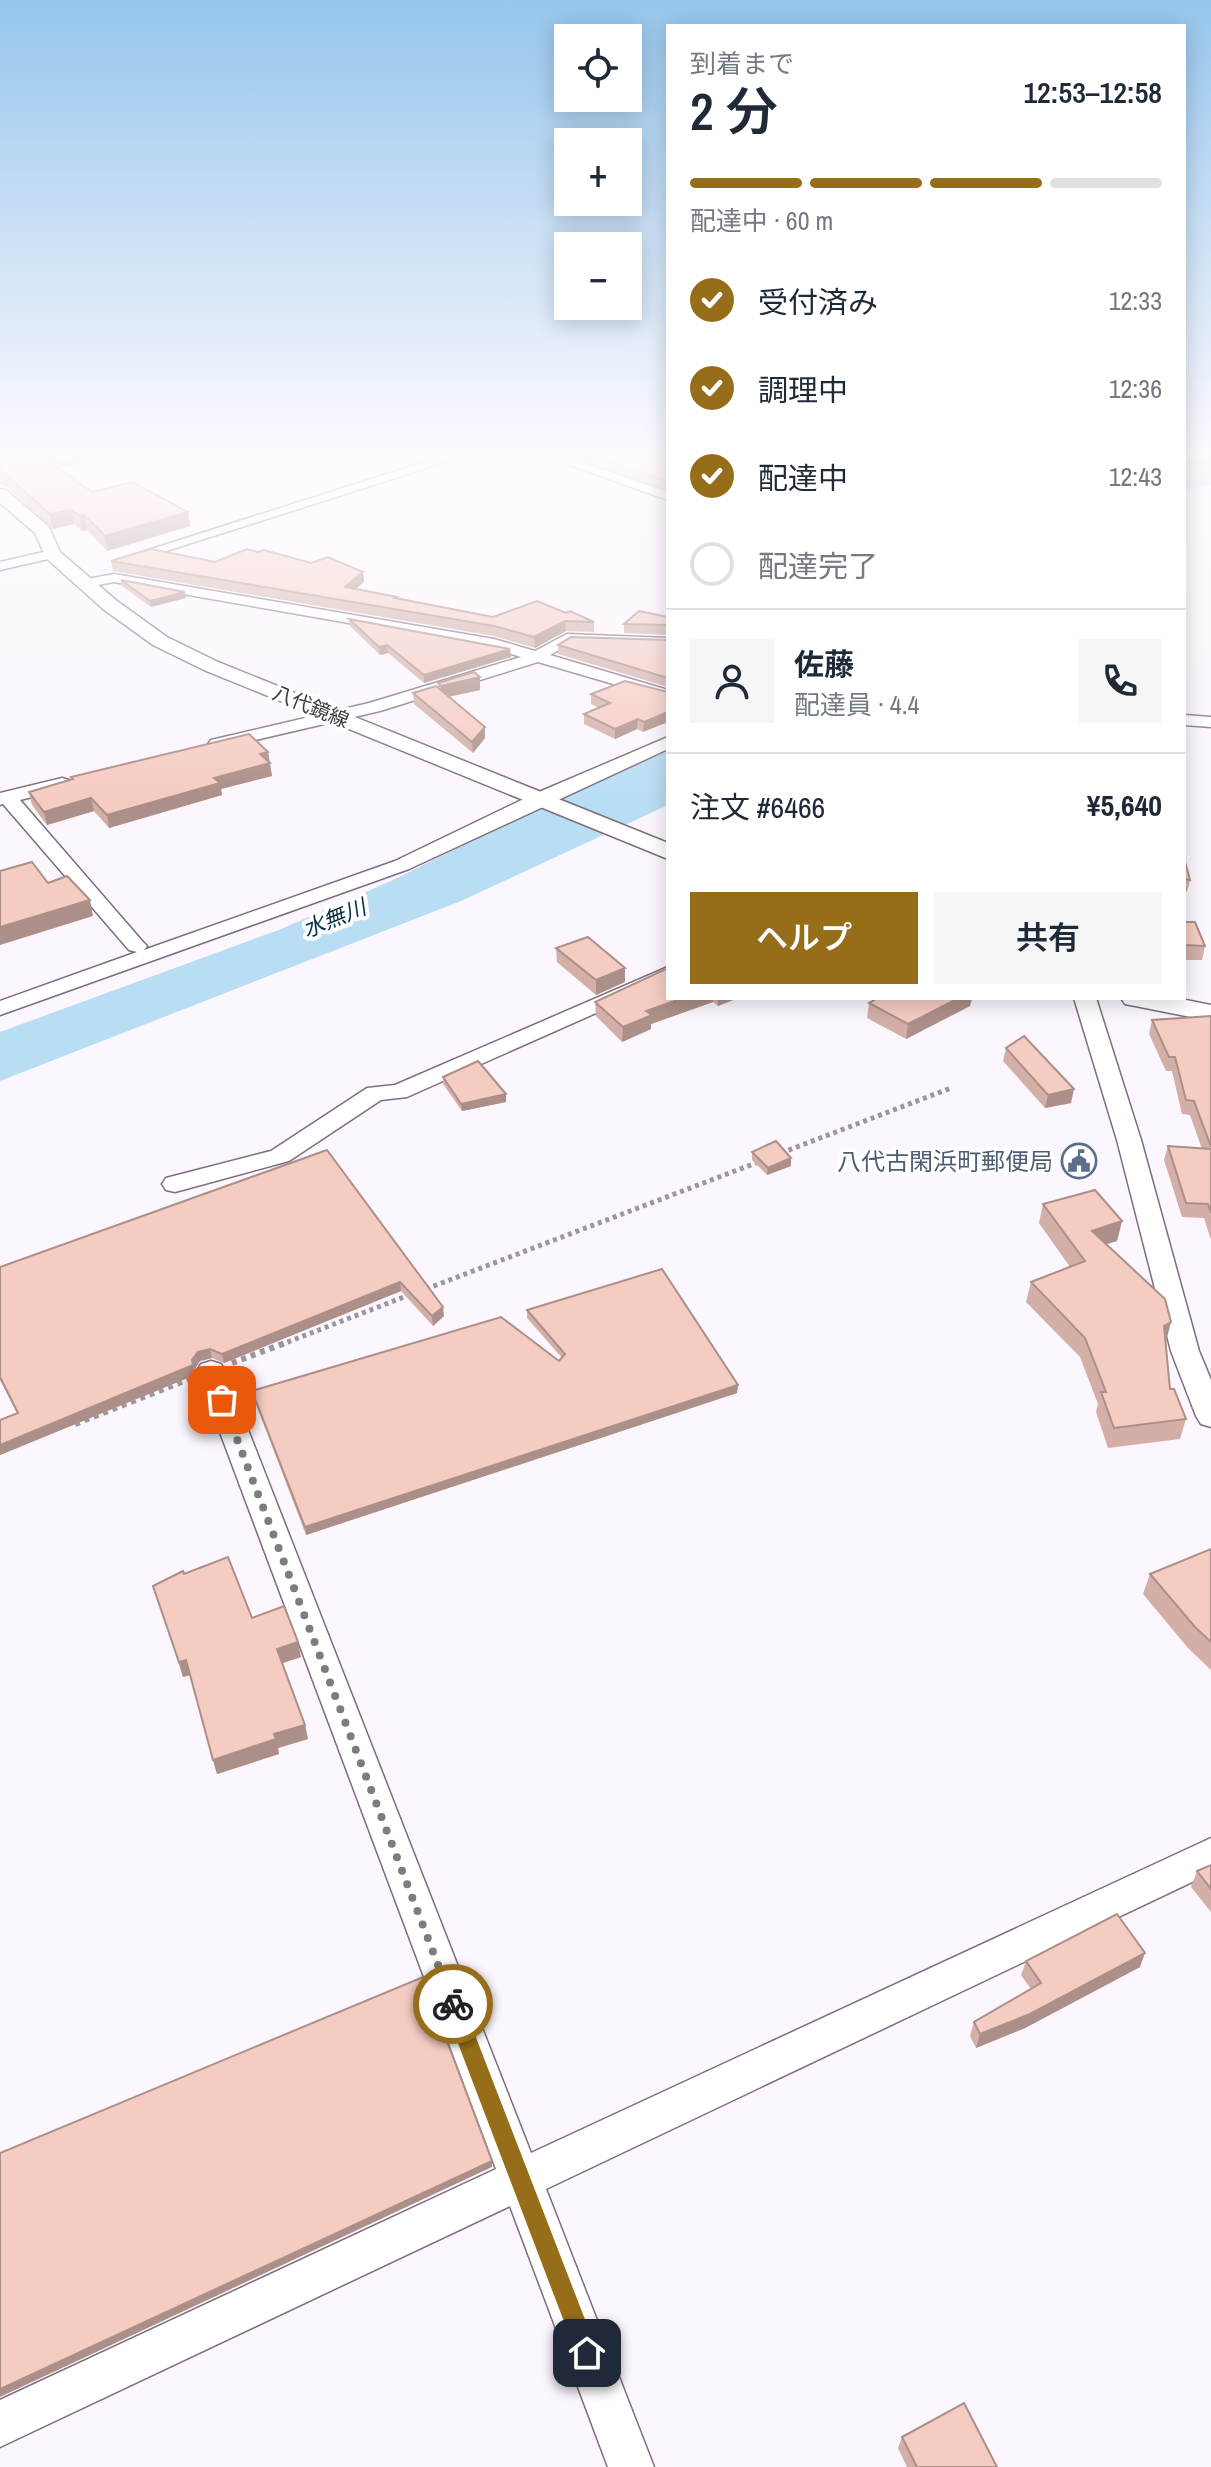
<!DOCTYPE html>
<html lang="ja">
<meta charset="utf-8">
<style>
:root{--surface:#fff;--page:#f6f6f7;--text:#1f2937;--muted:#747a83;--line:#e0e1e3;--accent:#966e19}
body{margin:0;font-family:"Archivo Narrow","Noto Sans JP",sans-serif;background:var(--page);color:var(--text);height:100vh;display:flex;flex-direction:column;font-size:30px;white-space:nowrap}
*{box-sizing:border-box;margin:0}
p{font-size:26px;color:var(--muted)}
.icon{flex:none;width:44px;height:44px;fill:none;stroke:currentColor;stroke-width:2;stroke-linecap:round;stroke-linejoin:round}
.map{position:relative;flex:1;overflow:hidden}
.side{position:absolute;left:666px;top:24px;width:520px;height:976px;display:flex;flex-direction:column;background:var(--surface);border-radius:0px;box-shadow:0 4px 20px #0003}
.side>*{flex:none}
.fabs{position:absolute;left:554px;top:24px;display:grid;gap:16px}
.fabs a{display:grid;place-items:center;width:88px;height:88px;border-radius:0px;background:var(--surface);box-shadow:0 4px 20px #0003;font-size:40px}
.pin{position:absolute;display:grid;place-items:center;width:68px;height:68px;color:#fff;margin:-34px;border-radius:16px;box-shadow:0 4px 12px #0006}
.courier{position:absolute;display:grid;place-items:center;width:80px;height:80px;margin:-40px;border:6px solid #966e19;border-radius:50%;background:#fff;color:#222;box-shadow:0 2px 10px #0007}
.headline em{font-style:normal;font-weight:600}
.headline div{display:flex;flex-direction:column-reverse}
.headline{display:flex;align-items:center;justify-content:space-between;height:136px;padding:0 24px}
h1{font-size:52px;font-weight:600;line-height:60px}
.bar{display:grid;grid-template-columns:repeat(4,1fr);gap:12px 8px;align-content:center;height:96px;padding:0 24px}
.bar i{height:10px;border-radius:6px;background:var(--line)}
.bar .on{background:var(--accent)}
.bar p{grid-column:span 4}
.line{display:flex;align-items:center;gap:20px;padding:0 24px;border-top:2px solid var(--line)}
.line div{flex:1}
.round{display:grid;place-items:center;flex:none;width:84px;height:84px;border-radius:0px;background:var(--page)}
ol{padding:0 24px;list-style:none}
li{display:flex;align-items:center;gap:24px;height:88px}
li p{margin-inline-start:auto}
li .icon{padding:8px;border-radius:50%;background:var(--accent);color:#fff;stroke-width:4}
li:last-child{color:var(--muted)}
li i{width:44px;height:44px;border:4px solid var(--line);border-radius:50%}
.primary-button{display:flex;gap:16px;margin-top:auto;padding:16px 24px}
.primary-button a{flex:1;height:92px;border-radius:0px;background:var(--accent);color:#fff;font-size:32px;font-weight:600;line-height:92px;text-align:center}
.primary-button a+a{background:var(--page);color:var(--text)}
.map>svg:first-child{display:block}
.water{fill:#b9def4}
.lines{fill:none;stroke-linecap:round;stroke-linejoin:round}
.minor-casing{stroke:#7c6e7f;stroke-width:3}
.major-casing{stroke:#7c6e7f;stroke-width:3}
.path-far1{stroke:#9c969e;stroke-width:5;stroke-dasharray:4 4;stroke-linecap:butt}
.path{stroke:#9c969e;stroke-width:6;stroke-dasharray:5 5;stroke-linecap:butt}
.minor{fill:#fff;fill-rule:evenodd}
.major{fill:#fff;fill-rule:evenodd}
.wall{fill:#d3afa7}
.shaded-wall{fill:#ac8f88}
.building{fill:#f5ccc2;stroke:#ac8f88;stroke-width:2}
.route{fill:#966e19}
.done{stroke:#807a82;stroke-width:8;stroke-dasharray:0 14.4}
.labels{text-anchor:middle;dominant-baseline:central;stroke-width:8;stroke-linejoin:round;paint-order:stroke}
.far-street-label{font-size:20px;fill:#3e383f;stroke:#fff}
.far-water-label{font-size:22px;font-style:italic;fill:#023147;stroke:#fff}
.service-label{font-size:24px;fill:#4e5e75;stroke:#fff;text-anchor:end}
</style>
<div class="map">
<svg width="1211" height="2467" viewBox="0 0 1211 2467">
<rect width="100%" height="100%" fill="#fcf6fe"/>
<g class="water">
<path d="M1211,460V485L1184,490V464Z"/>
<path d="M668,750V805L461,901L0,1081V1032L281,929L393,880L516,819Z"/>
</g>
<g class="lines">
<g class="minor-casing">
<g id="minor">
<path d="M459,451H480L129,563H119L117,560Z"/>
<path d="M530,451H550L668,492V500Z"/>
<path d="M1211,451V459L1184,463V455Z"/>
<path d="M52,550L59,554L57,557L0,570V562Z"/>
<path d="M114,574L494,639L535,651L567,634L668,638V648L570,644L550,655L668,690V700L538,662L380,711L217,749L208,744L211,740L369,703L521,657L492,648L114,582L87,587L80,583L82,580Z"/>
<path d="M1184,715L1211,717V727L1184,725Z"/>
<path d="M668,737V749L409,869L0,1015V1001L137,952L129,950L3,804L0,805V793L62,778L69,780L71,784L69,788L20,800L143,942L147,946L144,950L395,861L532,795Z"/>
<path d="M668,967V981L407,1097L381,1100L289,1161L175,1192L166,1190L162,1184L166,1178L271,1151L367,1088L395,1085Z"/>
<path d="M1074,998H1096L1141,1140L1199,1351L1211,1380V1427L1201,1424L1196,1416L1171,1351L1117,1140Z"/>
<path d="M211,1361L221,1364L225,1371L531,2153L1211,1838V1873L546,2189L654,2467H608L510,2206L0,2447V2400L496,2169L197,1371L201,1364Z"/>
</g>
</g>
<g class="major-casing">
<g id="major">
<path d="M0,489L6,490L49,527L60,552L117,601L167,637L218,662L668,843V859L204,670L153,645L103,609L46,558L35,533L0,503Z"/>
<path d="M1121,998H1176L1211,1005V1021L1125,1004Z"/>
</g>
</g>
<g class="path-far1">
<path d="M781,1153L951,1088"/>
<path d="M426,1289L761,1161"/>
<path d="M280,1345L409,1295"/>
</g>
<g class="path">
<path d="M232,1363L285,1343"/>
<path d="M75,1424L189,1379"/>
</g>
<use href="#minor" class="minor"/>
<use href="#major" class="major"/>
</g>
<g class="wall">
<path d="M0,451L82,462L58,468L92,492L190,526L107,551L87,530L82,531L74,524L53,529L8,488L0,484Z"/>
<path d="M560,451H651V457L668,461V491Z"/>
<path d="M258,552L363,572L364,582L356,589L397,597L398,599L493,617L566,613L594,622V632L566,631L535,648L494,636L113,571L111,561L215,562Z"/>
<path d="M121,580L186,598L151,607L122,586Z"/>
<path d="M668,617V635L624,633V624Z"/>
<path d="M349,619L510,649L511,657L424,683L388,653L380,655L350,626Z"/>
<path d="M668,640V687L558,654V645Z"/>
<path d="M438,683L480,690L449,697L485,727V738L473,753L414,704L413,693L438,688Z"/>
<path d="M668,692L643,732L637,729L615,739L584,724V714L599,708L591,704V694Z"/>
<path d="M268,752L272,776L221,789L222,795L109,828L94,811L47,825L32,805L29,792L72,780L71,777Z"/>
<path d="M1184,858L1190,880L1187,892L1184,891Z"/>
<path d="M1184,922L1205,946L1202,960H1184Z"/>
<path d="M556,948L625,968V982L596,995L557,962Z"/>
<path d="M668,998H738L718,1006L713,1002L651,1024V1029L622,1042L596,1016L595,1002Z"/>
<path d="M878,998H972L970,1006L906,1039L867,1018L869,1003Z"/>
<path d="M1211,1016V1240L1204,1218L1182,1217L1164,1160L1168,1146L1202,1149L1190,1115L1182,1114L1172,1071H1166L1149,1034L1152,1020Z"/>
<path d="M1006,1048L1071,1103L1045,1108L1003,1061Z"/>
<path d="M443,1077L506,1102L462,1111L443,1084Z"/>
<path d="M327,1150L444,1316L433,1326L401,1291L224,1363L212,1358L200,1361L194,1370L195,1375L0,1455V1420L17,1413L0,1380V1267Z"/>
<path d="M752,1152L791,1166L767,1175L752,1160Z"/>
<path d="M1043,1204L1122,1221L1117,1241L1106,1244L1166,1342L1170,1389L1186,1419L1180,1439L1108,1448L1096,1412L1098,1404L1080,1357L1026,1302L1031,1282L1070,1267L1039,1223Z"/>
<path d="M527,1310L738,1385L737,1393L306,1535L254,1399L252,1391L559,1361L562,1358L527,1318Z"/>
<path d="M1211,1549V1670L1188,1648L1143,1594L1150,1574Z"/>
<path d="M184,1574L252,1618L301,1657L282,1663L305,1725L308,1739L278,1748L279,1754L217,1774L190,1675L183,1677L153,1586Z"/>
<path d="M1211,1865V1912L1191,1887L1197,1871Z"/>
<path d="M1026,1961L1140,1967L1025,2028L976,2048L970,2036L974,2022L1031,1989L1021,1975Z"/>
<path d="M902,2437L997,2467H907L898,2448Z"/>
</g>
<g class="shaded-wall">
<path d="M67,451H80L82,462L47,471L44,458Z"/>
<path d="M645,451H651V458L639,453Z"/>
<path d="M71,510L74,524L53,529L50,514Z"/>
<path d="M188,512L190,526L107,551L105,536Z"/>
<path d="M84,515L87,530L82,531L80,516Z"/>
<path d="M363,572L364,582L346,597L345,587Z"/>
<path d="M185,592L186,598L151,607L150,601Z"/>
<path d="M565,621L566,631L535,648L534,637Z"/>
<path d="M387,645L388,653L380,655L379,647Z"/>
<path d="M510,649L511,657L424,683V675Z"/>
<path d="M480,677V690L441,698V686Z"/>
<path d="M668,712V722L643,732L644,722Z"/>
<path d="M638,719L637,729L615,739V729Z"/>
<path d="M485,727V738L473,753L472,742Z"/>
<path d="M268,752L272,776L221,789L222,795L109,828L107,815L214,778L260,754Z"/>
<path d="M91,798L94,811L47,825L44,812Z"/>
<path d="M90,900L93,916L0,945V927Z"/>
<path d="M625,968V982L596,995V980Z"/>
<path d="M683,998H713V1002L651,1024V1029L622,1042L623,1027L646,1011Z"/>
<path d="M718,998H738L718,1006Z"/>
<path d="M959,998H972L970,1006L906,1039L908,1024Z"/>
<path d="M1074,1089L1071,1103L1045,1108L1048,1095Z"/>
<path d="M506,1094V1102L462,1111L461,1104Z"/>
<path d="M791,1158V1166L767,1175L768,1168Z"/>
<path d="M1122,1221L1117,1241L1087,1250L1092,1231Z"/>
<path d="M400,1282L401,1291L224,1363L222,1354Z"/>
<path d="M443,1307L444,1316L433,1326L432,1316Z"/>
<path d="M1171,1322L1166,1342L1164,1326Z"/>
<path d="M210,1349L212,1358L200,1361L194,1370L192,1360L198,1352Z"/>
<path d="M193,1365L195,1375L0,1455V1445Z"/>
<path d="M738,1385L737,1393L306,1535L305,1527Z"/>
<path d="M298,1642L301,1657L280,1664L277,1649Z"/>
<path d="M186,1660L190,1675L183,1677L179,1662Z"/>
<path d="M305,1725L308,1739L278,1748L279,1754L217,1774L213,1760L274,1734Z"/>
<path d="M1145,1953L1140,1967L1025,2028L976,2048L980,2034Z"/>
<path d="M492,2161V2167L0,2397V2389Z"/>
</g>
<g class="building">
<path d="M0,451H67L44,458L92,492L133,482L188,512L105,536L84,515L80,516L71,510L50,514L5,474L0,472Z"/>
<path d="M582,451H645L639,453L668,461V482Z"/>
<path d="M151,549L215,562L247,549L258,552L264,550L311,563L328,557L363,572L345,587L397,597L395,598L493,617L537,601L566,613L570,611L594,622L565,621L534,637L494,626L111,561Z"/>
<path d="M121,580L185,592L150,601Z"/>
<path d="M639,611L668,617V625L624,624Z"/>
<path d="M349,619L510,649L424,675L387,645L379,647Z"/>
<path d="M571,637L668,640V678L558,645Z"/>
<path d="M474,672L480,677L441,686L438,683Z"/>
<path d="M625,681L668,692V712L644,722L638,719L615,729L584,714L610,703L591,694Z"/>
<path d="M436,686L485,727L472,742L413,693Z"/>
<path d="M249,734L268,752L260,754L270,763L214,778L220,783L107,815L91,798L44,812L29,792L73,779L71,777Z"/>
<path d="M1184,858L1190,880L1184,879Z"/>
<path d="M32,862L48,883L67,876L90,900L0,927V871Z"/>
<path d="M1184,922H1195L1205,946L1184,945Z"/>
<path d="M588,937L625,968L596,980L556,948Z"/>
<path d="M668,968V998H683L646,1011L652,1015L623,1027L595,1002Z"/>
<path d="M878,998H959L908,1024L869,1003Z"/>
<path d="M1211,1016V1147L1194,1101L1186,1100L1175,1057H1169L1152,1020Z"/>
<path d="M1024,1036L1074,1089L1048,1095L1006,1048Z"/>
<path d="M478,1061L506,1094L461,1104L443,1077Z"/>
<path d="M776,1141L791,1158L768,1168L752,1152Z"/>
<path d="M1168,1146L1211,1149V1213L1208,1204L1186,1203Z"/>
<path d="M327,1150L443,1307L432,1316L400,1282L222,1354L210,1349L198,1352L192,1360L193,1365L0,1445V1420L18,1413L0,1377V1267Z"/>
<path d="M1095,1190L1122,1221L1092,1231L1165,1299L1171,1322L1164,1326L1170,1389H1174L1186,1419L1114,1428L1101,1392H1106L1085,1338L1031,1282L1085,1261L1043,1204Z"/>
<path d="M662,1269L738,1385L305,1527L252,1391L501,1317L559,1361L565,1354L527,1310Z"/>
<path d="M1211,1549V1642L1195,1627L1150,1574Z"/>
<path d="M228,1557L252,1618L284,1606L298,1642L277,1649L305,1725L274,1734L276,1739L213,1760L186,1660L179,1662L153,1586L183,1571L184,1574Z"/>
<path d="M1211,1865V1889L1197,1871Z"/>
<path d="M1117,1914L1145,1953L1030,2014L980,2034L974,2022L1041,1983L1026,1961Z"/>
<path d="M423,1977L492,2161L0,2389V2153Z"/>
<path d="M964,2403L997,2467H917L902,2437Z"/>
</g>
<linearGradient id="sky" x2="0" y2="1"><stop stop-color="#95c5ed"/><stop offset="0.57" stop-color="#fefbff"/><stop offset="1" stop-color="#fefbff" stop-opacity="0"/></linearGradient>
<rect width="1211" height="797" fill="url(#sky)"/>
<path class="route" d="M453,1995L460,1998L463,2004L598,2353L595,2361L587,2364L579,2361L576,2353L443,2004L446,1998Z"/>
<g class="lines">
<path class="done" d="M222,1400L453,2004"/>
</g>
<defs>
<g id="civic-ring" transform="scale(1.8)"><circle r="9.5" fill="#fff" stroke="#5c6f8a" stroke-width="1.5"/><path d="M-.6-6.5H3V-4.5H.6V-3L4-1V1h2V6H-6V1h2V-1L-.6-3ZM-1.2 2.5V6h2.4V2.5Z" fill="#5c6f8a"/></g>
</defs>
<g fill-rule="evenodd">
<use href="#civic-ring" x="1079" y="1161"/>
</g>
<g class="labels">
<g class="far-street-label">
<text transform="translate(311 706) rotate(22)">八代鏡線</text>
</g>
<g class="far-water-label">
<text transform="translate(334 918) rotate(-22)">水無川</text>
</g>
<g class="service-label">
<text x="1053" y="1161">八代古閑浜町郵便局</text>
</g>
</g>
</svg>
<div class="fabs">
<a><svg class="icon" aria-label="locate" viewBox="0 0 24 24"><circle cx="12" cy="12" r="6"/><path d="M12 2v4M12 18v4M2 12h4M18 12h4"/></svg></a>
<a>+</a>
<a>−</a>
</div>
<div class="pin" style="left:222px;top:1400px;background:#ea580c"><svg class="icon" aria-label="bag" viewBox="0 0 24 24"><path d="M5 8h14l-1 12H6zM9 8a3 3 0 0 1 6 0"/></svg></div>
<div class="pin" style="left:587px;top:2353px;background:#1f2937"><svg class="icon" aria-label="home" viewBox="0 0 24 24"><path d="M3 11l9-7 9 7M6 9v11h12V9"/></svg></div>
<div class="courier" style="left:453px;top:2004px"><svg class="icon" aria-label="bike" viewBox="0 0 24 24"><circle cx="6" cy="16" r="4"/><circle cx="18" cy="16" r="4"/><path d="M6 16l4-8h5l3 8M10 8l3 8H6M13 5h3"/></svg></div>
<section class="side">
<div class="headline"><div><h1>2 分</h1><p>到着まで</p></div><em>12:53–12:58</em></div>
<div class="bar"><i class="on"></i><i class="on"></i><i class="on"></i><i></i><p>配達中 · 60 m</p></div>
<ol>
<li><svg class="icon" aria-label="check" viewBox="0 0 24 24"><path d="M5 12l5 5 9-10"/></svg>受付済み<p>12:33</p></li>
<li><svg class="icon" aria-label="check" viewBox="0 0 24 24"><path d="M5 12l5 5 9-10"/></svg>調理中<p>12:36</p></li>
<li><svg class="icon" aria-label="check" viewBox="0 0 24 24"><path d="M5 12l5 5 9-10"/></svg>配達中<p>12:43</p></li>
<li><i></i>配達完了</li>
</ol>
<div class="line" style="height:144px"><a class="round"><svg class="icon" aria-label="person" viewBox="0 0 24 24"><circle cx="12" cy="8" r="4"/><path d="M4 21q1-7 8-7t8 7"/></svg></a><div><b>佐藤</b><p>配達員 · 4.4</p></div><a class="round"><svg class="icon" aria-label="phone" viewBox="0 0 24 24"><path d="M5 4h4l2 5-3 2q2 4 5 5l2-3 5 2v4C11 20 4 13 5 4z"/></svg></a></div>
<div class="line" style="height:104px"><div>注文 #6466</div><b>¥5,640</b></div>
<div class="primary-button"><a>ヘルプ</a><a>共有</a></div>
</section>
</div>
